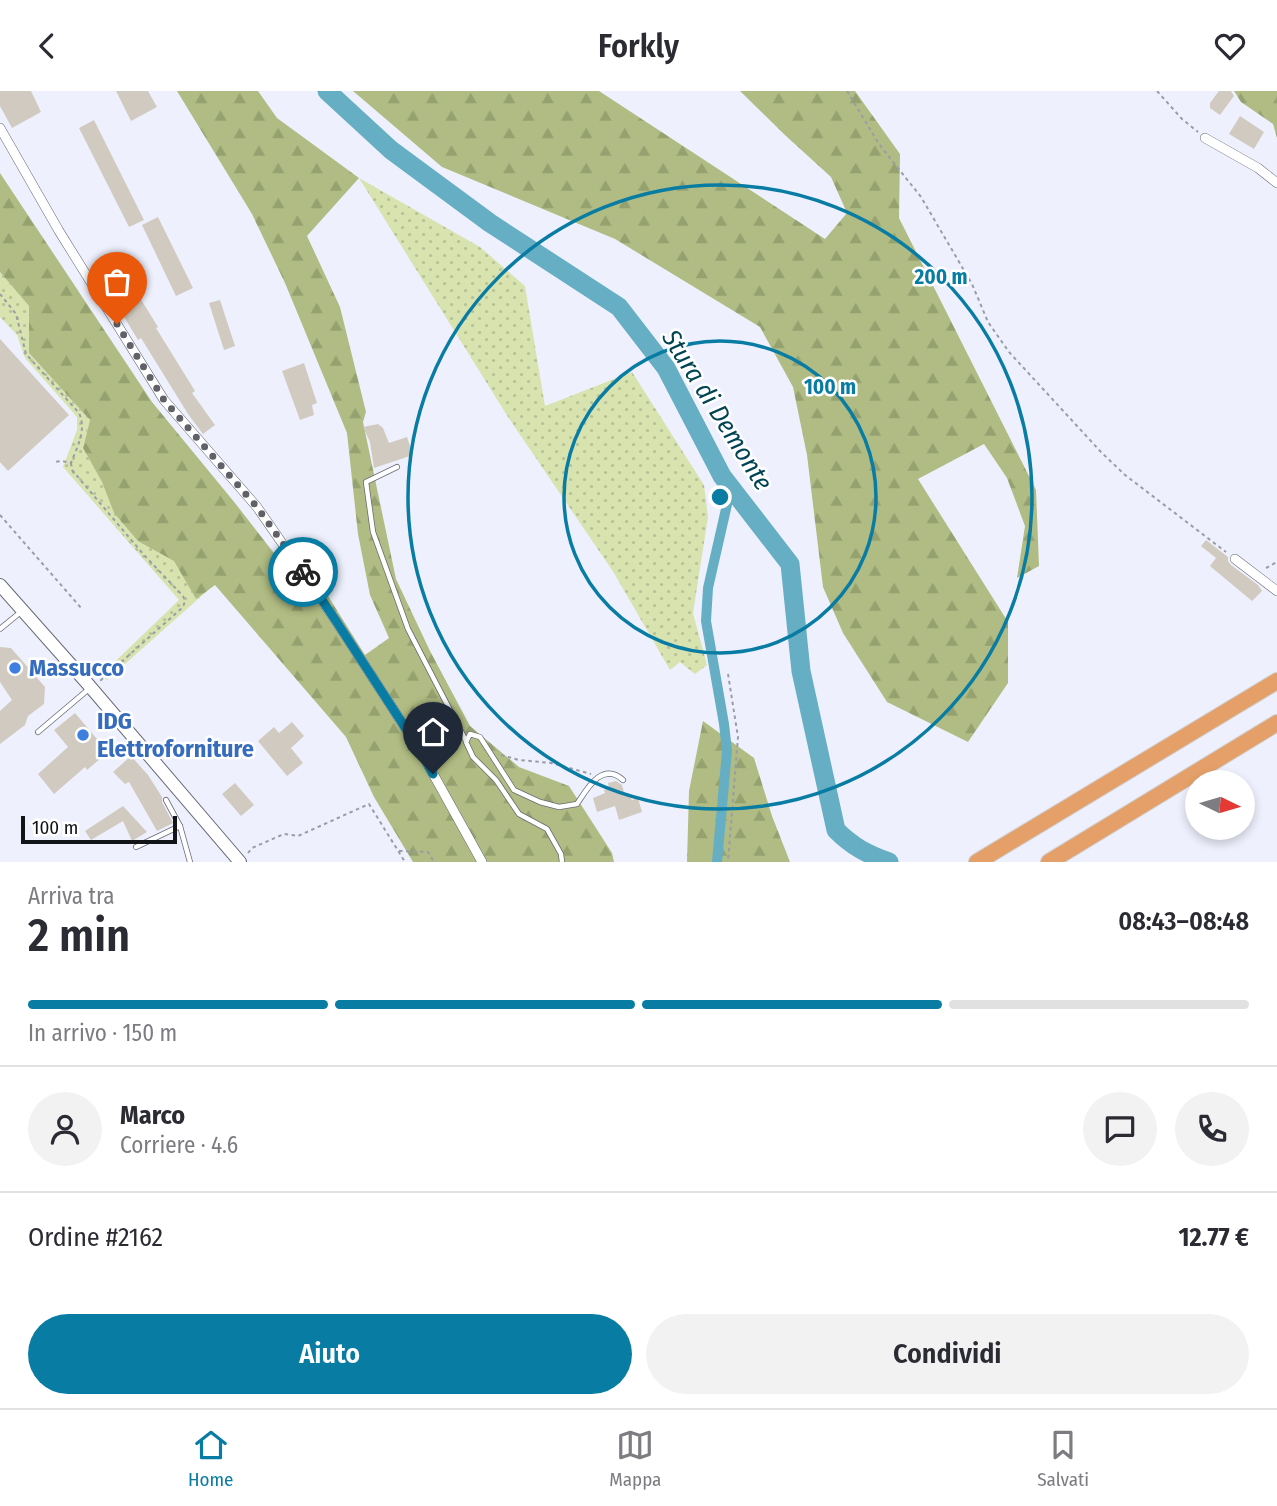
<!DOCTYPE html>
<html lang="it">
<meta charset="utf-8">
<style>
:root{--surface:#fff;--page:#f2f2f3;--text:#2b2b33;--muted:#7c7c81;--line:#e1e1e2;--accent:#097ca4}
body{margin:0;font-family:"Fira Sans Condensed",sans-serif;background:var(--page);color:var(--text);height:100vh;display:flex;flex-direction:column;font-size:26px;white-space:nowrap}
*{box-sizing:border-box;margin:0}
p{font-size:23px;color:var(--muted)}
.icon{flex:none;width:38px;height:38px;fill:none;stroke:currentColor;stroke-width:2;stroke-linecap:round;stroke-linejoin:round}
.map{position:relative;height:771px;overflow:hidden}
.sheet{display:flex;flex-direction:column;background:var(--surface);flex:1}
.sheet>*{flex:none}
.needle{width:46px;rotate:95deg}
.buttons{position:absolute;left:1185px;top:679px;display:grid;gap:14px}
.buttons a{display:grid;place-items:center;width:70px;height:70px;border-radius:50%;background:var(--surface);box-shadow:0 4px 10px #0003;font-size:35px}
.scale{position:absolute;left:21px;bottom:18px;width:156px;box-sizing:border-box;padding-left:7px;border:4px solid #131418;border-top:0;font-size:19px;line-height:24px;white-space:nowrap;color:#131418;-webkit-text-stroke:5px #fff;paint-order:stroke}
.pin{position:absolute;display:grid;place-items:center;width:60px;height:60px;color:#fff;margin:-72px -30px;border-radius:50% 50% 50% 0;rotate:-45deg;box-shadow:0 0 7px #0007}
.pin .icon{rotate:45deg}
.courier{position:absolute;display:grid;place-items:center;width:70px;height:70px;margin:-35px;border:5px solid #097ca4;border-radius:50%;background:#fff;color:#222;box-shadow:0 2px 9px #0007}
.summary em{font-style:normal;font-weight:600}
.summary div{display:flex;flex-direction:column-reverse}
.summary{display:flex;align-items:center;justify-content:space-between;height:119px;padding:0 28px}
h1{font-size:46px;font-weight:600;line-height:52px}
.bar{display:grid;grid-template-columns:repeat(4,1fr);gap:10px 7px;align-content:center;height:84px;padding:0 28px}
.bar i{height:9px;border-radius:5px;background:var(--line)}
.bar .on{background:var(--accent)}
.bar p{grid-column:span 4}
.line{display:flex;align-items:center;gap:18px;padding:0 28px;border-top:2px solid var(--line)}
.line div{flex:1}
.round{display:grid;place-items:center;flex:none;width:74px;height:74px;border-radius:37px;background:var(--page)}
.button{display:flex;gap:14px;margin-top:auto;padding:14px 28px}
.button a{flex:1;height:80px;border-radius:42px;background:var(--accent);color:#fff;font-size:28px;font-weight:600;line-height:80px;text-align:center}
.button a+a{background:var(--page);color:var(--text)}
header{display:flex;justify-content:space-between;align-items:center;height:91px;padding:0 28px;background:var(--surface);font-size:32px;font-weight:600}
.dock{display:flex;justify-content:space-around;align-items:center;height:98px;border-top:2px solid var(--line);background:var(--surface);font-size:19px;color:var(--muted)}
.dock a{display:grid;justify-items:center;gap:4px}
.dock .on{color:var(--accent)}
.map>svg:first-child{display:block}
.grass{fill:url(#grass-dots)}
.forest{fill:url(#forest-firs)}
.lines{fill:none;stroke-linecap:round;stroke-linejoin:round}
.canal{stroke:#66aec3;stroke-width:10}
.river{stroke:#66aec3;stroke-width:19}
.building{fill:#d1cac0}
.lane-casing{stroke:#676a74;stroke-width:6}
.street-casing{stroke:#676a74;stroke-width:10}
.secondary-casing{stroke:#676a74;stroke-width:14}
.highway-casing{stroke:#d0d0d1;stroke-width:18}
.path{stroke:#9a9da6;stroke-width:2;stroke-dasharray:3.5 3.5;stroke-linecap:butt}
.lane{stroke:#fff;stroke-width:4.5}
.street{stroke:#fff;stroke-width:9}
.secondary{stroke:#fff;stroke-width:12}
.highway{stroke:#e5a069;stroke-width:16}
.done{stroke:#606168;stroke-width:7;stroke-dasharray:0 12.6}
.route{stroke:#097ca4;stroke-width:9}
.ring{fill:none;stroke:#097ca4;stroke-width:3.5}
.shop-dot{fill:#3f7fe0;stroke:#fff;stroke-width:2.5}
.labels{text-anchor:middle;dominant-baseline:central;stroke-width:5;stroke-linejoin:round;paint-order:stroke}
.shop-label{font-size:24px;font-weight:bold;fill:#366cbe;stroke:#fff;text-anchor:start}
.water-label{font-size:26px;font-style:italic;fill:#004453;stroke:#fff}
.centre{fill:#097ca4;stroke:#fff;stroke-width:3.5}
.ring-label{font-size:21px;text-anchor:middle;font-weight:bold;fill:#097ca4;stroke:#fff;stroke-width:5;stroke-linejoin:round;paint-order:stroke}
</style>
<header><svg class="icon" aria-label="back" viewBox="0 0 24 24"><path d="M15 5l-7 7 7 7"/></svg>Forkly<svg class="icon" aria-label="heart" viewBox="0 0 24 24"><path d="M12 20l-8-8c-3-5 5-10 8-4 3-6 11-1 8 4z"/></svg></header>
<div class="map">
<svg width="1277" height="771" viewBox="0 0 1277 771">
<defs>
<pattern id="grass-dots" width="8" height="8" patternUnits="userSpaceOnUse" patternTransform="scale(1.75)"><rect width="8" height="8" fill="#d8e3b0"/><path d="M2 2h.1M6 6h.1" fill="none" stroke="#b8c297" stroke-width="1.8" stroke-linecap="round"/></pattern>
<pattern id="forest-firs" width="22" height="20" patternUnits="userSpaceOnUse" patternTransform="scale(1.75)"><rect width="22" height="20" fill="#b0bc83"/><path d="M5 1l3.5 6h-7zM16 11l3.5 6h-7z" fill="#96a170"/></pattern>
</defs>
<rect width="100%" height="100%" fill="#eef1fd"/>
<g class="grass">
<path d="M359,87L480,156L525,195L545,315L632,281L704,394L708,426L693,522L707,574L695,583L680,571L670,579L614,482L508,326Z"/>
<path d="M0,181L29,215V262L90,329L83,357L102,391L114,422L139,450L174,469L196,508L215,493L107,589L101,584L179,509L63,376L77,339V326L25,267L17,244L0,226Z"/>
</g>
<g class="forest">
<path d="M177,0H258L277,27L359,87L307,145L340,216L366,321L363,331L396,488L430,560L470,635L519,676L569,695L612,762L614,771H413L374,706L346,646L215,494L196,508L174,470L138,450L114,422L102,391L83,357L90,329L29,262V215L0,181V82L152,311L235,412L277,466L313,481L365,564L389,547L370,504L358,443L347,342L285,192L252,123Z"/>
<path d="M353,0H599L825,148L847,122L831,86L786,45L740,0H855L900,63L899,127L1036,399L1039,475L1017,487L1025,435L1007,387L984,353L918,388L1008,531V592L968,651L887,611L843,542L823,496L807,364L793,296L760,236L615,148L442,76Z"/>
<path d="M1234,0H1277V47L1273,33L1241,11Z"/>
<path d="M703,630L754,667L772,725L790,771H687L689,700Z"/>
</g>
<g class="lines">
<path class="canal" d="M717,771L727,660L724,633L706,530L708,497L731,396"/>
<path class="river" d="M327,0L391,59L490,132L619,216L666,277L722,385L790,473L801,580L836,739C853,756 867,763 889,771"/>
</g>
<g class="building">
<path d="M0,0H31L41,21L12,37L0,15Z"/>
<path d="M116,0H148L157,16L131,30Z"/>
<path d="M1219,0H1231L1234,5L1220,24L1210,17V12Z"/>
<path d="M1240,25L1264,41L1254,58L1229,43Z"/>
<path d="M94,29L144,129L129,136L79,37Z"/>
<path d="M158,126L193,197L176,205L142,134Z"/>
<path d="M129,189L158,236L156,237L195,300L192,302L215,334L203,343L188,323L141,247L138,249L109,201Z"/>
<path d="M220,209L235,255L224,259L209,212Z"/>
<path d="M0,248L69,324L8,380L0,371Z"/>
<path d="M304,272L317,312L312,314L314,324L300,329L282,280Z"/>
<path d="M378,333L383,337L389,352L407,346L413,364L374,377L370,351L363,336Z"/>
<path d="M1206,449L1228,466V470L1231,474L1258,494L1262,500L1252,510L1210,475L1216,467L1201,455Z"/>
<path d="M0,556L11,557L45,596L44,613L28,625L25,634L0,653V620L12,609L0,591Z"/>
<path d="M75,622L108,661L87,679L85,676L54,703L38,683L68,656L54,639Z"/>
<path d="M292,631L304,645L291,657L303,672L287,685L258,650L274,636L279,642Z"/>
<path d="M131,665L148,684L162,706V711L173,732L157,740L129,691L125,693L113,681Z"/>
<path d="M616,690L622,694L625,705L629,704L632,709L638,707L642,721L619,729L615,715L597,721L593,707L605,702L604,699L609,698L608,692Z"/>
<path d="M235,692L254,714L241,725L222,703Z"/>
<path d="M123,715L147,741L132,750L123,730L91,749L85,740Z"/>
</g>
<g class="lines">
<g class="lane-casing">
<g id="lane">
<path d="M397,376L366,391L373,441L408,538L466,650"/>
<path d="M0,538L22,520"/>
<path d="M38,641L90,597"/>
<path d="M166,709L180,735"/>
<path d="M136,756L180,735L190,771"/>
<path d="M562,771L561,763L547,738L519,723L496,689L473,666L466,651L470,643L480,646L514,699L540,711L559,716L577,713C587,698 602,670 623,689"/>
</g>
</g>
<g class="street-casing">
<g id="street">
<path d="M0,37L59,140L164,309L257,416L336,530L421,661L482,771"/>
<path d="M1205,47L1258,77L1277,92"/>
<path d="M1235,468L1277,500"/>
</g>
</g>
<g class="secondary-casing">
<path id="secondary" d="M0,494L87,592L240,771"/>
</g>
<g class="highway-casing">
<g id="highway">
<path d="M977,771L1277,590"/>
<path d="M1049,771L1277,632"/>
</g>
</g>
<g class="path">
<path d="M847,0L879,53L921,106L972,193L988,231L1009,261L1101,361L1125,384L1226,461"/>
<path d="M1157,0L1182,28L1198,41"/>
<path d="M0,203L16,223L26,263L79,322C87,339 77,356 71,372L62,370L55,371"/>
<path d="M71,372L72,379L144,464L183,505L185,510L183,516L100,590"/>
<path d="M0,424L82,518"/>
<path d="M1266,477L1277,471"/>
<path d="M728,583L738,646L728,771"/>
<path d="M501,664L519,669L551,672L591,683"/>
<path d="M399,760L428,761L434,771"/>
<path d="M248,762L252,757L284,743L298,745L369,713L405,771"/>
</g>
<use href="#lane" class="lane"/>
<use href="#street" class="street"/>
<use href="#secondary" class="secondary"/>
<use href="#highway" class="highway"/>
</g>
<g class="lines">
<path class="done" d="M117,233L164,309L257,416L303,481"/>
<path class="route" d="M303,481L336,530L421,661L433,683"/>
</g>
<g class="ring">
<circle cx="720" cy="406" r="156"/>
<circle cx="720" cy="406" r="312"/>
</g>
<g class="shop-dot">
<circle cx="15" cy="577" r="7"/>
<circle cx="83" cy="644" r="7"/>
</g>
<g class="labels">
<g class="shop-label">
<text x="29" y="577">Massucco</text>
<text x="97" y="630">IDG<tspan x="97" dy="28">Elettroforniture</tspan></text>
</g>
<g class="water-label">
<text transform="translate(717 319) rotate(58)">Stura di Demonte</text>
</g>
</g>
<circle cx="720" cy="406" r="10" class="centre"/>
<g class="ring-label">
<text x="941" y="193">200 m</text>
<text x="830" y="303">100 m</text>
</g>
</svg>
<div class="buttons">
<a><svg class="needle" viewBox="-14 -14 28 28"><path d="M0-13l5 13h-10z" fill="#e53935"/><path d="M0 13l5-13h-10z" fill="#7c7c81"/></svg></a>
</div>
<div class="scale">100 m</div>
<div class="pin" style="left:117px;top:233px;background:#ea580c"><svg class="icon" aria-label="bag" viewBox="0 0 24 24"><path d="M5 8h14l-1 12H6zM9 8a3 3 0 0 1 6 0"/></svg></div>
<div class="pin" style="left:433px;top:683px;background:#1f2937"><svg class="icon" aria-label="home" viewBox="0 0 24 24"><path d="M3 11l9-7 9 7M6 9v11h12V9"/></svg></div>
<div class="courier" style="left:303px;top:481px"><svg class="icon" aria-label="bike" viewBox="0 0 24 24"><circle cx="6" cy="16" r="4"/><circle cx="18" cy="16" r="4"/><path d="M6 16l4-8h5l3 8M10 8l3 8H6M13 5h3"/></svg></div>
</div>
<section class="sheet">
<div class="summary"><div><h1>2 min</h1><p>Arriva tra</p></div><em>08:43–08:48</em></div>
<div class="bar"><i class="on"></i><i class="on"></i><i class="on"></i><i></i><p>In arrivo · 150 m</p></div>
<div class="line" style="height:126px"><a class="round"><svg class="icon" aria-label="person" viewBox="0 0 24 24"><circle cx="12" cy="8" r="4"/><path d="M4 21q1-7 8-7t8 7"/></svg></a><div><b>Marco</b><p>Corriere · 4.6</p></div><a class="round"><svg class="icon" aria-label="chat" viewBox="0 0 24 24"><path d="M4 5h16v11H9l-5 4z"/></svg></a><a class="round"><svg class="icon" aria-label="phone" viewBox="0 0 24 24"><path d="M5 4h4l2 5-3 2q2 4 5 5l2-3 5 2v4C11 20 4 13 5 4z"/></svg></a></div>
<div class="line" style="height:91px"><div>Ordine #2162</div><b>12.77 €</b></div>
<div class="button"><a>Aiuto</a><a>Condividi</a></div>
</section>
<nav class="dock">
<a class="on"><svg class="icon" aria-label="home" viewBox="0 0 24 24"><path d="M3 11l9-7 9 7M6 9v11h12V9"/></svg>Home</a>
<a><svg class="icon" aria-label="map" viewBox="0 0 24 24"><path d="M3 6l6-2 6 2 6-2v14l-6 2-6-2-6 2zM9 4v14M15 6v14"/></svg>Mappa</a>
<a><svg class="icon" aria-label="saved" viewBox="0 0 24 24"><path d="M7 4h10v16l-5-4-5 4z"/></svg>Salvati</a>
</nav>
